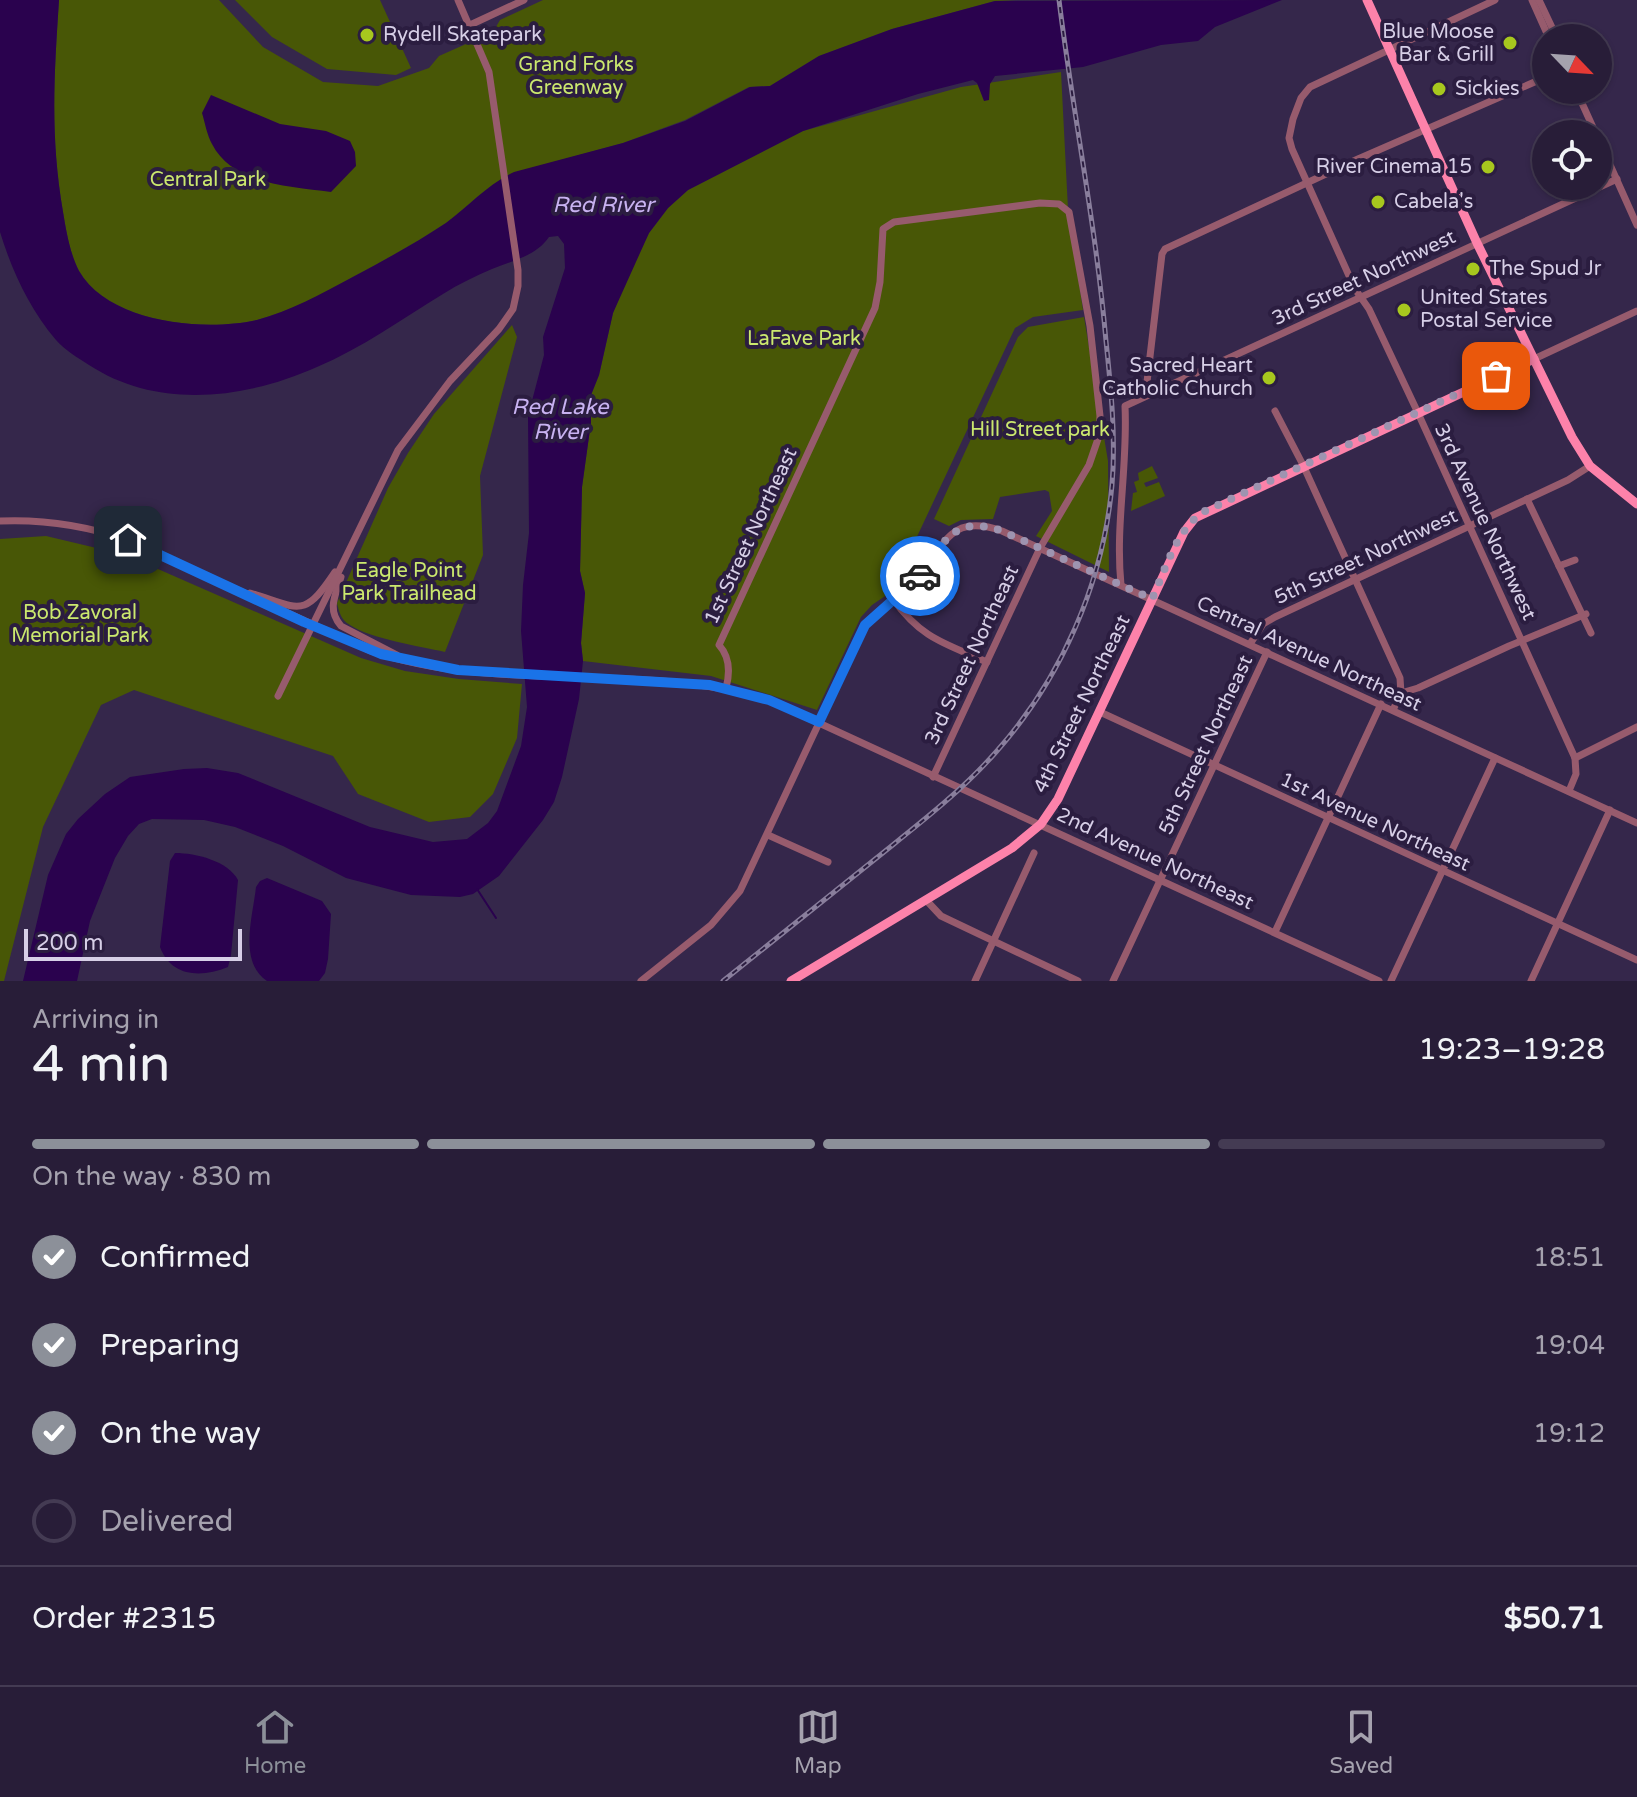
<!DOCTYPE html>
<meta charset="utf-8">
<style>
:root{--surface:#281d38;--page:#342a43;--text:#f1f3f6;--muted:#a5a2ae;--line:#443b53;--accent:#8c9099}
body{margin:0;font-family:"Varela Round",sans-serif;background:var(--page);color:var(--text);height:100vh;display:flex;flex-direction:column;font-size:30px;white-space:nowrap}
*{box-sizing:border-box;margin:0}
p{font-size:26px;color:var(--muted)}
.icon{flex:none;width:44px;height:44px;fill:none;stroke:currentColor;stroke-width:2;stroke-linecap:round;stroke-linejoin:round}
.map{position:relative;height:981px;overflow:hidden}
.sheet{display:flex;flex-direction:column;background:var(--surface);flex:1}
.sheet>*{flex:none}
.needle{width:52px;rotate:115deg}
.fabs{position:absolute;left:1532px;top:24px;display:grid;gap:16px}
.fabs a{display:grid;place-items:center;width:80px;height:80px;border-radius:50%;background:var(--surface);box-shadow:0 2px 6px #0004,0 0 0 2px var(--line);font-size:40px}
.scale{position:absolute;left:24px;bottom:20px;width:218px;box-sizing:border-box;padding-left:8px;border:4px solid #d7cfe7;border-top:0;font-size:22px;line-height:28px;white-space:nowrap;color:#d7cfe7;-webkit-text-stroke:6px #2b1d40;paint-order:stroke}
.pin{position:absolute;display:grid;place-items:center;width:68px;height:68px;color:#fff;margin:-34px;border-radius:16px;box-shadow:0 4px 12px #0006}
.courier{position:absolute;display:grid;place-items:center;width:80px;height:80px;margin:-40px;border:6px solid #1a73e8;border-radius:50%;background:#fff;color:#222;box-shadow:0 2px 10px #0007}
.headline em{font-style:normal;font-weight:600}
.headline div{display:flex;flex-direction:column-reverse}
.headline{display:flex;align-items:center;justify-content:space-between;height:136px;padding:0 32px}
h1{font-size:52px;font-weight:600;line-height:60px}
.bar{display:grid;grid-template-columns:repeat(4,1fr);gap:12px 8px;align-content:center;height:96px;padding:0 32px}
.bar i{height:10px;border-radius:6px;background:var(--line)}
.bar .on{background:var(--accent)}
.bar p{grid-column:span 4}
.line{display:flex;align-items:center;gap:20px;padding:0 32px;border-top:2px solid var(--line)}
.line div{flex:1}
ol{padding:0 32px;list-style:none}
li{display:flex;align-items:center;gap:24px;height:88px}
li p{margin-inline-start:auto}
li .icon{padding:8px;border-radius:50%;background:var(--accent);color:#fff;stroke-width:4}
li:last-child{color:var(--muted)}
li i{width:44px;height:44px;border:4px solid var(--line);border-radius:50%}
.tabs{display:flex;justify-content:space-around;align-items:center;height:112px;border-top:2px solid var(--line);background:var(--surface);font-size:22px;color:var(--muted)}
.tabs a{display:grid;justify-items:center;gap:4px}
.tabs .on{color:var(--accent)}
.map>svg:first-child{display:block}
.green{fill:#485706}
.water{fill:#2a024e}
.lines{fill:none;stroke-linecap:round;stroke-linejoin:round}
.stream{stroke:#2a024e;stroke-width:2}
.minor{stroke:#975b6d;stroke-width:7}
.major{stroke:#fd82aa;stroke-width:9}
.rail-casing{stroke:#897e9c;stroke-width:5}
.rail{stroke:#2b1d40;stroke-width:2;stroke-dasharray:6;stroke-linecap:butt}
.done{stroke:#9e94b0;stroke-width:8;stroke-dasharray:0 14.4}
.route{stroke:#1a73e8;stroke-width:10}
.poi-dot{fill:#a7c71e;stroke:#2b1d40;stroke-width:3}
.labels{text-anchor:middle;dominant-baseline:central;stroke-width:8;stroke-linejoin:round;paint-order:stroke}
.poi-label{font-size:20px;fill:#d7cfe7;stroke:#2b1d40;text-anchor:start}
.park-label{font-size:20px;fill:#cbe86e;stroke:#2b1d40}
.street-label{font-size:20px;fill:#d7cfe7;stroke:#2b1d40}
.water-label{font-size:22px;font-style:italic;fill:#c8b2f1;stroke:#2b1d40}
</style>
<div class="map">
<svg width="1637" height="981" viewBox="0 0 1637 981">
<rect width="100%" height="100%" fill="#35274b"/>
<g class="green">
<path d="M59,0H219L263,47L323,82L378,86L429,68L439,56L493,32L500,20L543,0H1016L995,1L892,29L819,56L770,86L749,87L685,120L623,143L514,173C488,184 469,206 446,223C416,243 383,261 351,278C321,295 290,311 257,320C204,332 109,323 79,271C70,254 66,230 63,212C50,136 54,76 59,0Z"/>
<path d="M235,0H380L411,68L396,75L327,69L272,37Z"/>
<path d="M1061,72L1068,209L1083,310L1033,317L1015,328L891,592L872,605L861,617L817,710L711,676L583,661L581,643L585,593L580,571L582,487L591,422V395L599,375L613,313L622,289L649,233L668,208L688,190L803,131L961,87Z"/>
<path d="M1084,317L1108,461L1109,572L1036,536L1052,511L1049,492L1045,490L1000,497L993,519L961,520L949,526L934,519L1018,337L1028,327Z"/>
<path d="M512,325L517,337L480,476L483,555L445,652C419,646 371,639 350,625C341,620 339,612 337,603L388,488L408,453L434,414Z"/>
<path d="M1152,466L1158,478L1144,483L1146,487L1159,482L1165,496L1131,511L1133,493L1137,492L1134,482L1139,480L1138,473Z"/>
<path d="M46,536L126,555L361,658L405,671L459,679L522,684L517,738L493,794L470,817L429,822L358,794L333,756L134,690L101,705L43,827L4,981H0V539Z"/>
</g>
<g class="water">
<path d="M0,0H59C54,76 50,136 63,212C66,230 70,254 79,271C109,323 204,332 257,320C290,311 321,294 351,278C383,261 416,243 446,223C469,206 488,184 514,172L623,143L685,121L750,87L770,86L819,56L892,29L995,1L1282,0L1215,27L1198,41L1161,45L1083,67L995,76L990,84L989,100L984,101L977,83L973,80L918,94L803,131L688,190L668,208L649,233L613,313L599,375L591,395V422L582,487L580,571L585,593L581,643L583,661L579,699L562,777L554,802L543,820L499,876L473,894L460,897L411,895L346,878L283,846L235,827L204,820L152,819L139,824L128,836L115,858L90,921L77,981H23L48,875L66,834L78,819L105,794L130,777L184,769L207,768L238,773L370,827L433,842L467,839L488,823L497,811L521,746L527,707L521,631L523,585L529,533L528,416L544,355L543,337L565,268L564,244L558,236L549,237C535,257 513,260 492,269C475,276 459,284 443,294C402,319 362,348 317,367C245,399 158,410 89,365C78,358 65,350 56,340C29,308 12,271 0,232Z"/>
<path d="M211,95L280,124L326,131L350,141L355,152L356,166L331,192C290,186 233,185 212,144C207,135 205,123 202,113Z"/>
<path d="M175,853C196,853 228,861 238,880L231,955L228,967C201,978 171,977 160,947L170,861Z"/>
<path d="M267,878L322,901L331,914L328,959L325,973L319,981H267C238,962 253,916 256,887L260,881Z"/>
</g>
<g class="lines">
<path class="stream" d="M477,889L496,918"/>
<g class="minor">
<path d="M1495,0L1310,87L1301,98L1293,119L1289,138L1292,149L1355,289L1369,309L1418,413L1575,758L1576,774L1569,791"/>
<path d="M1532,0L1549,38"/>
<path d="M1539,0L1557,38"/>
<path d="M470,25L524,0"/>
<path d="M1576,90L1596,134"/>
<path d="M1598,138L1637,225"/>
<path d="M1534,359L1637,311"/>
<path d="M1148,395L1147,382L1162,254L1165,249L1358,159L1546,77"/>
<path d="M1275,411L1303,465L1400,678L1401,693L1393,710"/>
<path d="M1527,499L1559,566"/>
<path d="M0,521C45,519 87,526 128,540L371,651C498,695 642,660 769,700L1379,981"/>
<path d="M1575,560L1559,566L1591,633"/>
<path d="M341,577C335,596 327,610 341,626L397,655"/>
<path d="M1121,585C1115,525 1128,466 1125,406L1617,179"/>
<path d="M250,593C300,608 303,620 335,572"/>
<path d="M893,599C922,639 944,643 987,662"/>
<path d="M1250,644L1263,624L1275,617L1568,480L1590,466"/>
<path d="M726,688C730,673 730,657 719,645L875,308L880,282L883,229L894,222L1040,203L1059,204L1069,212L1090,326L1100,416L1099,436L1089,465L1040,548L933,777"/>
<path d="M1401,693L1418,688L1509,646L1586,614"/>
<path d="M278,696L398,450L450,381L499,329L513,309L518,286V270L489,72L458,0"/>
<path d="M1100,712L1637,960"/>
<path d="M1575,758L1637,727"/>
<path d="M768,835L828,862"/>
<path d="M926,900L941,916L1078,981"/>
<path d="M1275,932L1381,704"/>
<path d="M641,981L711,925L740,891L865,625C879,608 899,599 914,583C944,552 945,511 1002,531L1637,823"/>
<path d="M975,981L1034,853"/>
<path d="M1113,981L1267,652"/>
<path d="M1391,981L1495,758"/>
<path d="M1531,981L1610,810"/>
</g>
<g class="major">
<path d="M1367,0L1477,243L1572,437L1590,466L1637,504"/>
<path d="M791,981L1012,848L1041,824L1058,799L1184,532L1195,518L1534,359"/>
</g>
<g class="rail-casing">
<path id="rail" d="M723,981C773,941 824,900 874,860C916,826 960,793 996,752C1061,679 1103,584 1112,485C1116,438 1111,389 1106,341C1096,226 1073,114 1059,0"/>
</g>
<use href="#rail" class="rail"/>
</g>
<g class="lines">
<path class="done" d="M920,576C943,543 954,514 1002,531L1152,599C1165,571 1176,530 1203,512L1496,376"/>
<path class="route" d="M128,540L304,622L381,654L458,670L710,685L769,700L819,722L865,625L920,576"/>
</g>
<g class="poi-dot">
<circle cx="367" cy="35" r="8"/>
<circle cx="1510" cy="43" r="8"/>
<circle cx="1439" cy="89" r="8"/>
<circle cx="1488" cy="167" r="8"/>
<circle cx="1378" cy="202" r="8"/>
<circle cx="1473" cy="269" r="8"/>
<circle cx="1404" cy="310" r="8"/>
<circle cx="1269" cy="378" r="8"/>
</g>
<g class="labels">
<g class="poi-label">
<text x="1494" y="32" text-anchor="end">Blue Moose<tspan x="1494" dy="23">Bar &amp; Grill</tspan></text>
<text x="383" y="35">Rydell Skatepark</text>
<text x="1455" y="89">Sickies</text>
<text x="1472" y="167" text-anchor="end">River Cinema 15</text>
<text x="1394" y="202">Cabela's</text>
<text x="1489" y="269">The Spud Jr</text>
<text x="1420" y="298">United States<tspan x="1420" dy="23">Postal Service</tspan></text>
<text x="1253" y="366" text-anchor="end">Sacred Heart<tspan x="1253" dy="23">Catholic Church</tspan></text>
</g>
<g class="park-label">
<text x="576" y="65">Grand Forks<tspan x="576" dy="23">Greenway</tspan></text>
<text x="208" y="180">Central Park</text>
<text x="804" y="339">LaFave Park</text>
<text x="1040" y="430">Hill Street park</text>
<text x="409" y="571">Eagle Point<tspan x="409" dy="23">Park Trailhead</tspan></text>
<text x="80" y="613">Bob Zavoral<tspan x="80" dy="23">Memorial Park</tspan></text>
</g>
<g class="street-label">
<text transform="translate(1364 278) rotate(-25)">3rd Street Northwest</text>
<text transform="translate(1485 522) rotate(65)">3rd Avenue Northwest</text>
<text transform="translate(751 536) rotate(-65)">1st Street Northeast</text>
<text transform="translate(1366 557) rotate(-25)">5th Street Northwest</text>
<text transform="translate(1309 654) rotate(25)">Central Avenue Northeast</text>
<text transform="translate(972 655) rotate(-65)">3rd Street Northeast</text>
<text transform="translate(1082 704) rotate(-64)">4th Street Northeast</text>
<text transform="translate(1206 745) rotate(-65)">5th Street Northeast</text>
<text transform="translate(1375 822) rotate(25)">1st Avenue Northeast</text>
<text transform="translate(1155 859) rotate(25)">2nd Avenue Northeast</text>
</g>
<g class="water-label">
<text x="603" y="205">Red River</text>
<text x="560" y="407">Red Lake<tspan x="560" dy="25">River</tspan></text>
</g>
</g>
</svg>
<div class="fabs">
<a><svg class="needle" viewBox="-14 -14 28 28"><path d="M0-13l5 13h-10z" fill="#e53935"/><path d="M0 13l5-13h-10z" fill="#a5a2ae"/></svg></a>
<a><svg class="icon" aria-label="locate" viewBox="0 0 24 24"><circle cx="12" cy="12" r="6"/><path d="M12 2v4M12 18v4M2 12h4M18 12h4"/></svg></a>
</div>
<div class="scale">200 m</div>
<div class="pin" style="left:1496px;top:376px;background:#ea580c"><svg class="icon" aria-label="bag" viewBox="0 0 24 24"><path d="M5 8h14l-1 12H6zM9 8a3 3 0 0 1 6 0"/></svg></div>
<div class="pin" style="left:128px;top:540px;background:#1f2937"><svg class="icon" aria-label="home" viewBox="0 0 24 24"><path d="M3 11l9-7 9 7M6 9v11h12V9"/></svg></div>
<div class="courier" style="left:920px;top:576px"><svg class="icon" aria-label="car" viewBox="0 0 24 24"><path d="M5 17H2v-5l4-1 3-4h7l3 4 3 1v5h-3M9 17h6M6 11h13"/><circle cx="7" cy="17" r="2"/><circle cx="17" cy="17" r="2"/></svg></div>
</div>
<section class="sheet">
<div class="headline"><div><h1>4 min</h1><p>Arriving in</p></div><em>19:23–19:28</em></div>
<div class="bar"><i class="on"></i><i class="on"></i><i class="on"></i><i></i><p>On the way · 830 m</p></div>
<ol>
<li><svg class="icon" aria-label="check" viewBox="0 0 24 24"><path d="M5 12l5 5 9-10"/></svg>Confirmed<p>18:51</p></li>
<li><svg class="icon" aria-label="check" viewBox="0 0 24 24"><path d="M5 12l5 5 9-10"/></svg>Preparing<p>19:04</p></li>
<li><svg class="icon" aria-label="check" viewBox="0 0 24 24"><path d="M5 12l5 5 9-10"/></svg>On the way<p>19:12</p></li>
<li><i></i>Delivered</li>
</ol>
<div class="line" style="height:104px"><div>Order #2315</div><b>$50.71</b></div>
</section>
<nav class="tabs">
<a class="on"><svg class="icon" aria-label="home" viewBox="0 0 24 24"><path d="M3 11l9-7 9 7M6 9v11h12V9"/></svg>Home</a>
<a><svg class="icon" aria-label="map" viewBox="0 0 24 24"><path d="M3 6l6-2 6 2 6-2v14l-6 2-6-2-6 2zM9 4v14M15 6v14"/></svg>Map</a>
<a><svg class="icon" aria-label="saved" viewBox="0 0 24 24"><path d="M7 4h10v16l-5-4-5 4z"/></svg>Saved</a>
</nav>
